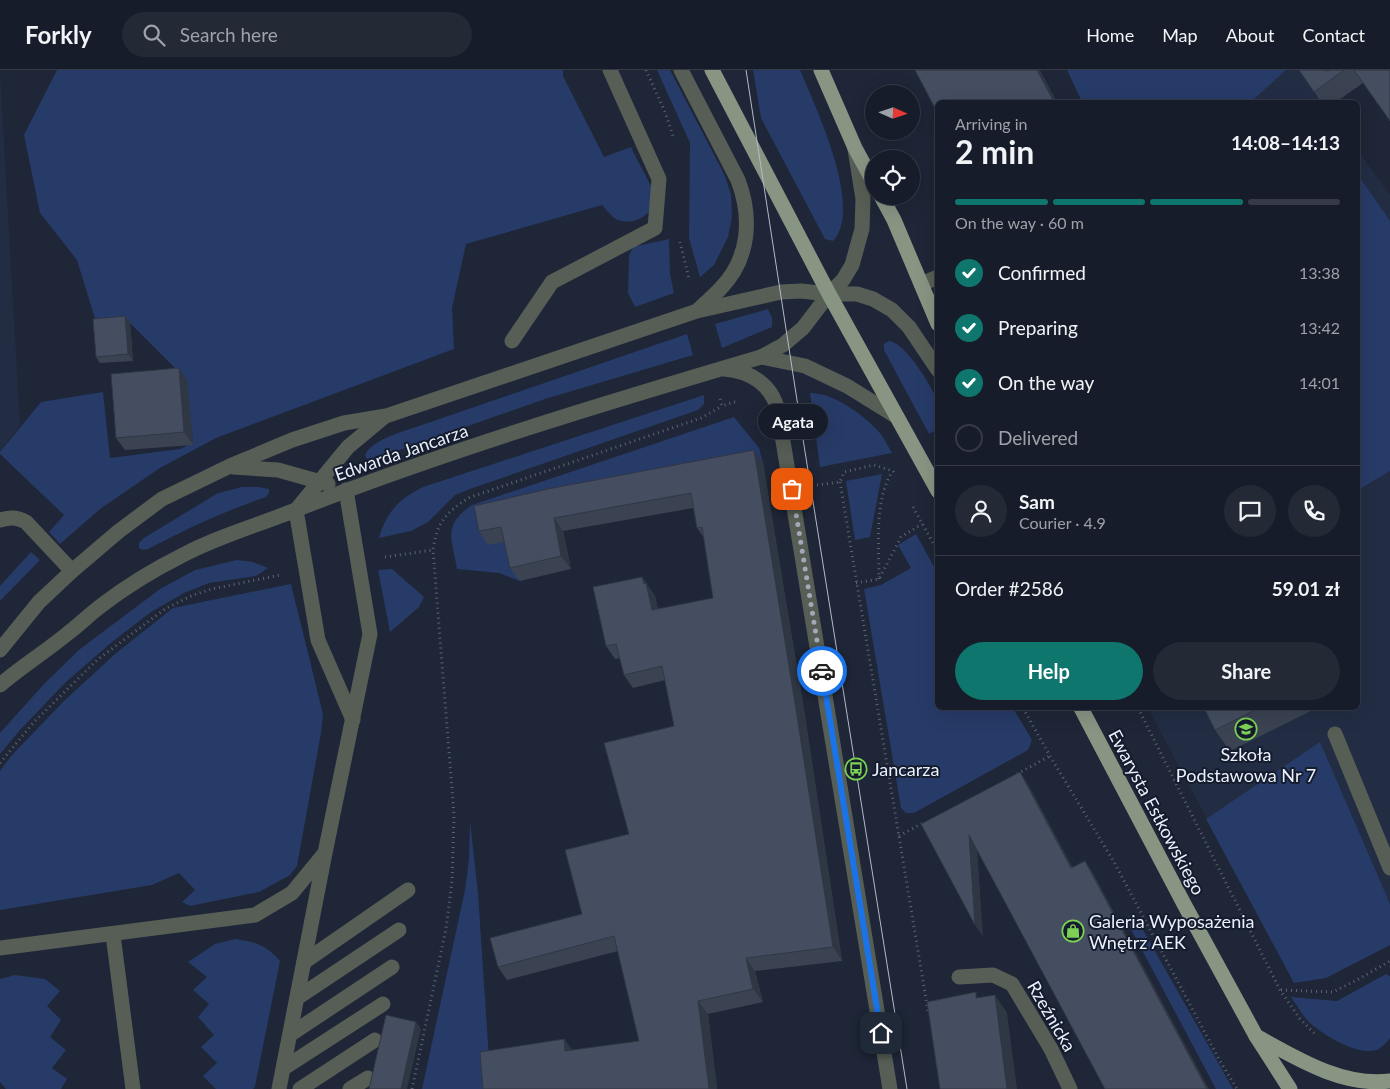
<!DOCTYPE html>
<meta charset="utf-8">
<style>
:root{--surface:#161c29;--page:#232935;--text:#f1f3f6;--muted:#9ea1a8;--line:#353a46;--accent:#0f766e}
body{margin:0;font-family:Lato,sans-serif;background:var(--page);color:var(--text);height:100vh;display:flex;flex-direction:column;font-size:19px;white-space:nowrap}
*{box-sizing:border-box;margin:0}
p{font-size:16px;color:var(--muted)}
.icon{flex:none;width:28px;height:28px;fill:none;stroke:currentColor;stroke-width:2;stroke-linecap:round;stroke-linejoin:round}
.map{position:relative;flex:1;overflow:hidden}
.sheet{position:absolute;left:935px;top:30px;width:425px;height:610px;display:flex;flex-direction:column;background:var(--surface);border-radius:8px;box-shadow:0 5px 20px #0002,0 0 0 1px var(--line)}
.sheet>*{flex:none}
.needle{width:32px;rotate:93deg}
.buttons{position:absolute;left:865px;top:15px;display:grid;gap:10px}
.buttons a{display:grid;place-items:center;width:55px;height:55px;border-radius:50%;background:var(--surface);box-shadow:0 5px 20px #0002,0 0 0 1px var(--line);font-size:25px}
.pin{position:absolute;display:grid;place-items:center;width:42px;height:42px;color:#fff;margin:-21px;border-radius:10px;box-shadow:0 2px 8px #0006}
.courier{position:absolute;display:grid;place-items:center;width:50px;height:50px;margin:-25px;border:4px solid #1a73e8;border-radius:50%;background:#fff;color:#222;box-shadow:0 1px 6px #0007}
.bubble{position:absolute;height:35px;border-radius:18px;background:var(--surface);box-shadow:0 5px 20px #0002,0 0 0 1px var(--line);font-size:16px;font-weight:700;line-height:35px;text-align:center}
.overview em{font-style:normal;font-weight:700}
.overview div{display:flex;flex-direction:column-reverse}
.overview{display:flex;align-items:center;justify-content:space-between;height:85px;padding:0 20px}
h1{font-size:32px;font-weight:700;line-height:38px}
.bar{display:grid;grid-template-columns:repeat(4,1fr);gap:8px 5px;align-content:center;height:60px;padding:0 20px}
.bar i{height:6px;border-radius:4px;background:var(--line)}
.bar .active{background:var(--accent)}
.bar p{grid-column:span 4}
.line{display:flex;align-items:center;gap:12px;padding:0 20px;border-top:1px solid var(--line)}
.line div{flex:1}
.round{display:grid;place-items:center;flex:none;width:52px;height:52px;border-radius:26px;background:var(--page)}
ol{padding:0 20px;list-style:none}
li{display:flex;align-items:center;gap:15px;height:55px}
li p{margin-inline-start:auto}
li .icon{padding:5px;border-radius:50%;background:var(--accent);color:#fff;stroke-width:4}
li:last-child{color:var(--muted)}
li i{width:28px;height:28px;border:2px solid var(--line);border-radius:50%}
.action{display:flex;gap:10px;margin-top:auto;padding:10px 20px}
.action a{flex:1;height:58px;border-radius:30px;background:var(--accent);color:#fff;font-size:20px;font-weight:700;line-height:58px;text-align:center}
.action a+a{background:var(--page);color:var(--text)}
header{display:flex;align-items:center;gap:30px;box-sizing:border-box;height:70px;padding:0 25px;background:var(--surface);border-bottom:1px solid var(--line)}
header strong{font-size:24px}
nav{display:flex;gap:28px;margin-inline-start:auto;font-size:18px}
.search{width:350px;height:45px;background:var(--page);display:flex;align-items:center;gap:12px;box-sizing:border-box;padding:0 18px;border-radius:28px;color:var(--muted);font-size:19px}
.map>svg:first-child{display:block}
.built{fill:#222d44}
.green{fill:#273b68}
.lines{fill:none;stroke-linecap:round;stroke-linejoin:round}
.path{stroke:#5d6574;stroke-width:3;stroke-dasharray:1 4;stroke-linecap:butt}
.minor{stroke:#575e55;stroke-width:15}
.major{stroke:#889583;stroke-width:15}
.tram{stroke:#b4bac8;stroke-width:1}
.wall{fill:#3b4353}
.shaded-wall{fill:#303744}
.building{fill:#454e61;stroke:#303744}
.done{stroke:#a3a9b7;stroke-width:5;stroke-dasharray:0 9}
.route{stroke:#1a73e8;stroke-width:6}
.labels{text-anchor:middle;dominant-baseline:central;stroke-width:4;stroke-linejoin:round;paint-order:stroke}
.street-label{font-size:18px;fill:#eaf0fc;stroke:#141c2d}
.poi-label{font-size:18px;fill:#eaf0fc;stroke:#141c2d;text-anchor:start}
</style>
<header>
<strong>Forkly</strong>
<div class="search"><svg class="icon" aria-label="search" viewBox="0 0 24 24"><circle cx="10" cy="10" r="6"/><path d="M15 15l6 6"/></svg>Search here</div>
<nav><a>Home</a><a>Map</a><a>About</a><a>Contact</a></nav>
</header>
<div class="map">
<svg width="1390" height="1019" viewBox="0 0 1390 1019">
<rect width="100%" height="100%" fill="#1e2637"/>
<g class="built">
<path d="M1286,0H1299L1321,32H1251Z"/>
<path d="M0,2L20,355L0,382Z"/>
<path d="M1358,81L1390,125V875L1326,908L1294,913L1148,638H1358Z"/>
</g>
<g class="green">
<path d="M57,0H563V6L604,87L631,77C636,89 651,113 654,124C658,143 633,158 616,149C611,146 606,139 602,135L466,174L452,238L454,279L216,368L160,398L100,439L60,474L49,462L64,445L0,384V382L41,332L103,322L110,388L180,379L193,373L187,310L130,253L97,255L77,190L40,143L24,65Z"/>
<path d="M657,0H670L724,104L731,124L732,147L728,167L714,195L700,207L689,168L690,73Z"/>
<path d="M753,0H800C815,36 864,138 833,171L825,169L761,48Z"/>
<path d="M1067,0H1286L1251,32H1082Z"/>
<path d="M1358,105L1390,151V401L1358,420Z"/>
<path d="M669,169L670,204L674,223L635,237L628,223L629,186L633,177Z"/>
<path d="M768,239L772,248V257L722,278L715,254Z"/>
<path d="M687,264L693,285L545,329L371,390L367,389L365,385C371,370 404,361 419,356Z"/>
<path d="M889,271C905,272 935,320 938,335C939,343 938,352 937,359L929,364L884,280V274Z"/>
<path d="M810,323C831,322 863,344 877,360C884,366 887,375 892,383L820,397Z"/>
<path d="M704,325V334L698,340L470,419L455,425L428,452L411,461L379,468C387,441 398,430 423,417Z"/>
<path d="M734,347L759,378L763,393L557,433L520,511L499,503L457,499C452,469 442,455 472,435Z"/>
<path d="M882,404L870,467L855,470L846,411Z"/>
<path d="M242,417H258L269,419V423L266,427C225,441 186,459 148,479L143,480L139,478V473L144,468L218,423Z"/>
<path d="M916,464L937,502L938,638H1013L1032,670L1028,680L914,743H906L901,738L864,519L881,515L911,498L898,475Z"/>
<path d="M31,482L40,490L0,531V516Z"/>
<path d="M237,490L253,492L268,498L256,506L209,513L184,523L151,542L112,572L66,612L20,660L0,684V663L44,614L80,579L160,519L195,500Z"/>
<path d="M392,499L424,527L419,537L390,562L378,500Z"/>
<path d="M291,514L323,644L321,663L297,796L290,805L259,822L190,836L182,832L195,820L179,803L152,815L0,840V701L12,685L64,631L115,584L173,538Z"/>
<path d="M1320,672L1390,834V875L1326,908L1294,913L1206,749Z"/>
<path d="M470,751L478,823L491,1019H422L465,820L469,789Z"/>
<path d="M1134,844L1233,1019H1216L1125,848Z"/>
<path d="M235,869C256,872 266,875 280,891L255,1016L253,1019H216L203,1006L217,993L201,977L214,965L198,947L209,934L193,920L207,907L188,892L215,874Z"/>
<path d="M1386,904L1390,906V968C1387,972 1383,976 1379,979C1360,988 1323,965 1309,952C1302,945 1297,935 1291,927L1337,931Z"/>
<path d="M15,905L45,909L60,921L47,936L61,950L50,967L66,980L52,998L67,1009L61,1019H6L0,1012V909Z"/>
</g>
<g class="lines">
<g class="path">
<path d="M646,0L665,42L674,69"/>
<path d="M680,172L689,209"/>
<path d="M720,329L722,336L734,332L738,333"/>
<path d="M840,412L928,941"/>
<path d="M817,415L840,412L844,402L874,395L893,401L894,403"/>
<path d="M913,437L938,482"/>
<path d="M385,487L433,480"/>
<path d="M879,509C879,474 874,432 892,402"/>
<path d="M856,513L879,509L901,467L922,454"/>
<path d="M1023,638L1050,686L1114,792L1220,991L1237,1019"/>
<path d="M1138,638L1280,920L1300,949L1315,964"/>
<path d="M0,693L34,652L97,590L165,539L193,525L212,519L280,505"/>
<path d="M1017,704L1050,686"/>
<path d="M899,766L925,752"/>
<path d="M1281,920L1333,922L1355,911L1390,891"/>
<path d="M412,1019L446,859L452,811L454,745L433,480C437,452 445,444 468,428L701,348L722,336"/>
</g>
<g class="minor">
<path d="M681,0L738,110C752,147 750,188 721,218C714,226 706,232 699,239"/>
<path d="M921,214L938,207"/>
<path d="M512,271L552,212L655,158L659,109L610,0"/>
<path d="M761,287L805,296L847,316L897,347"/>
<path d="M724,299C751,301 772,315 778,341L890,1019"/>
<path d="M233,397L278,400L328,414"/>
<path d="M0,450C10,447 17,447 26,452L72,501"/>
<path d="M0,580L39,532L72,501L119,461L162,429L230,396L292,370L344,353L386,346L697,241L781,222L801,221L829,224H857L873,229L892,240L909,257L938,300"/>
<path d="M0,615C21,597 45,582 67,564C79,555 90,544 102,535C127,516 153,500 181,486C218,466 259,455 298,439C449,380 605,333 761,287L783,275L803,258L829,224L843,210L852,195L862,159L863,129L855,79"/>
<path d="M353,650L318,570L296,440L348,377L384,347"/>
<path d="M1335,664L1390,798"/>
<path d="M113,865L133,1019"/>
<path d="M0,878L255,845L292,823L324,784"/>
<path d="M304,892L408,820"/>
<path d="M959,907L993,905L1012,914L1051,979L1070,1019"/>
<path d="M297,928L399,860"/>
<path d="M291,964L392,897"/>
<path d="M284,998L383,934"/>
<path d="M279,1019L325,783L370,564L346,420"/>
<path d="M300,1019L375,970"/>
<path d="M350,1019L368,1008"/>
</g>
<g class="major">
<path d="M712,0L829,224L938,421"/>
<path d="M821,0L855,78L874,113"/>
<path d="M881,126L894,150L938,254"/>
<path d="M1081,638L1184,834L1256,966L1290,1019"/>
<path d="M1256,966C1296,988 1342,1017 1390,1011"/>
</g>
<path class="tram" d="M746,0L803,369L907,1019"/>
</g>
<g class="wall">
<path d="M1299,0H1390L1363,13L1336,32H1321Z"/>
<path d="M125,246L130,252L133,291L100,293L96,287Z"/>
<path d="M187,310L193,375L125,380L116,368Z"/>
<path d="M763,393L805,646L842,891L755,901L763,932L708,944L717,1019H483L564,969L572,980L639,971L618,881L507,910L498,897L582,844L629,764L674,656L665,610L633,618L624,605L620,588L615,589L606,576L642,507L655,526L658,539L713,528L704,468L697,458L693,438L563,461L571,499L520,511L510,498L504,472L488,475L479,461Z"/>
<path d="M1204,638H1317L1230,681L1215,660Z"/>
</g>
<g class="shaded-wall">
<path d="M1037,0H1040L1057,32H1054Z"/>
<path d="M125,246L130,252L133,291L128,284Z"/>
<path d="M179,298L187,310L193,375L184,362Z"/>
<path d="M754,380L763,393L805,646L842,891L833,877Z"/>
<path d="M554,448L563,461L571,499L561,486Z"/>
<path d="M642,507L655,526L661,553L652,540Z"/>
<path d="M1020,702L1028,714L1080,811L1071,798Z"/>
<path d="M969,765L977,777L983,867L975,855Z"/>
<path d="M1085,791L1093,803L1209,1019H1207Z"/>
<path d="M746,888L755,901L763,932L753,919Z"/>
<path d="M995,925L1007,943L1017,1019H1007Z"/>
<path d="M698,931L708,944L717,1019H709Z"/>
<path d="M416,952L421,959L407,1019H401Z"/>
<path d="M564,969L574,982L565,981Z"/>
</g>
<g class="building">
<path d="M915,0H1037L1054,32H938V44Z"/>
<path d="M1299,0H1322L1328,1L1330,0H1344L1314,22Z"/>
<path d="M1354,0H1390V51Z"/>
<path d="M125,246L128,284L96,287L93,249Z"/>
<path d="M179,298L184,362L116,368L111,304Z"/>
<path d="M754,380L795,633L833,877L746,888L753,919L698,931L709,1019H483L480,982L564,969L565,981L639,971L614,866L498,897L490,868L582,844L565,780L629,764L604,673L674,656L662,596L624,605L616,574L606,576L593,517L642,507L644,514L646,513L652,540L713,528L702,457L697,458L691,423L554,448L561,486L510,498L501,457L479,461L474,436L548,419Z"/>
<path d="M1204,638H1259L1215,660Z"/>
<path d="M1020,702L1071,798L1085,791L1207,1019H1105L969,765L975,855L921,754Z"/>
<path d="M976,922V928L995,925L1007,1019H940L927,932Z"/>
<path d="M386,945L416,952L401,1019H369Z"/>
</g>
<g class="lines">
<path class="done" d="M792,419L822,601"/>
<path class="route" d="M822,601L881,963"/>
</g>
<defs>
<g id="school-ring" transform="scale(1.125)"><circle r="9.5" fill="#141c2d" stroke="#7cd155" stroke-width="1.5"/><path d="M0-5L7-2L0 1L-7-2ZM-4 1L0 2.5L4 1V4Q0 6-4 4Z" fill="#7cd155"/></g>
<g id="bus-ring" transform="scale(1.125)"><circle r="9.5" fill="#141c2d" stroke="#7cd155" stroke-width="1.5"/><path d="M-5-6H5V4H4V6H2V4H-2V6H-4V4H-5ZM-3.5-4V0h7V-4ZM-3.5 1.2v1.5H-2V1.2ZM2 1.2v1.5H3.5V1.2Z" fill="#7cd155"/></g>
<g id="shop-ring" transform="scale(1.125)"><circle r="9.5" fill="#141c2d" stroke="#7cd155" stroke-width="1.5"/><path d="M-5-2.5h2.3a2.7 3.5 0 0 1 5.4 0H5L5.5 6h-11ZM-1.5-2.5h3a1.5 2.3 0 0 0-3 0Z" fill="#7cd155"/></g>
</defs>
<g fill-rule="evenodd">
<use href="#school-ring" x="1246" y="659"/>
<use href="#bus-ring" x="856" y="699"/>
<use href="#shop-ring" x="1073" y="861"/>
</g>
<g class="labels">
<g class="street-label">
<text transform="translate(401 382) rotate(-19)">Edwarda Jancarza</text>
<text transform="translate(1157 742) rotate(62)">Ewarysta Estkowskiego</text>
<text transform="translate(1052 946) rotate(60)">Rzeźnicka</text>
</g>
<g class="poi-label">
<text x="1246" y="684" text-anchor="middle">Szkoła<tspan x="1246" dy="21">Podstawowa Nr 7</tspan></text>
<text x="872" y="699">Jancarza</text>
<text x="1089" y="851">Galeria Wyposażenia<tspan x="1089" dy="21">Wnętrz AEK</tspan></text>
</g>
</g>
</svg>
<div class="buttons">
<a><svg class="needle" viewBox="-14 -14 28 28"><path d="M0-13l5 13h-10z" fill="#e53935"/><path d="M0 13l5-13h-10z" fill="#9ea1a8"/></svg></a>
<a><svg class="icon" aria-label="locate" viewBox="0 0 24 24"><circle cx="12" cy="12" r="6"/><path d="M12 2v4M12 18v4M2 12h4M18 12h4"/></svg></a>
</div>
<div class="pin" style="left:792px;top:419px;background:#ea580c"><svg class="icon" aria-label="bag" viewBox="0 0 24 24"><path d="M5 8h14l-1 12H6zM9 8a3 3 0 0 1 6 0"/></svg></div>
<div class="pin" style="left:881px;top:963px;background:#1f2937"><svg class="icon" aria-label="home" viewBox="0 0 24 24"><path d="M3 11l9-7 9 7M6 9v11h12V9"/></svg></div>
<div class="courier" style="left:822px;top:601px"><svg class="icon" aria-label="car" viewBox="0 0 24 24"><path d="M5 17H2v-5l4-1 3-4h7l3 4 3 1v5h-3M9 17h6M6 11h13"/><circle cx="7" cy="17" r="2"/><circle cx="17" cy="17" r="2"/></svg></div>
<div class="bubble" style="left:758px;top:334px;width:70px">Agata</div>
<section class="sheet">
<div class="overview"><div><h1>2 min</h1><p>Arriving in</p></div><em>14:08–14:13</em></div>
<div class="bar"><i class="active"></i><i class="active"></i><i class="active"></i><i></i><p>On the way · 60 m</p></div>
<ol>
<li><svg class="icon" aria-label="check" viewBox="0 0 24 24"><path d="M5 12l5 5 9-10"/></svg>Confirmed<p>13:38</p></li>
<li><svg class="icon" aria-label="check" viewBox="0 0 24 24"><path d="M5 12l5 5 9-10"/></svg>Preparing<p>13:42</p></li>
<li><svg class="icon" aria-label="check" viewBox="0 0 24 24"><path d="M5 12l5 5 9-10"/></svg>On the way<p>14:01</p></li>
<li><i></i>Delivered</li>
</ol>
<div class="line" style="height:90px"><a class="round"><svg class="icon" aria-label="person" viewBox="0 0 24 24"><circle cx="12" cy="8" r="4"/><path d="M4 21q1-7 8-7t8 7"/></svg></a><div><b>Sam</b><p>Courier · 4.9</p></div><a class="round"><svg class="icon" aria-label="chat" viewBox="0 0 24 24"><path d="M4 5h16v11H9l-5 4z"/></svg></a><a class="round"><svg class="icon" aria-label="phone" viewBox="0 0 24 24"><path d="M5 4h4l2 5-3 2q2 4 5 5l2-3 5 2v4C11 20 4 13 5 4z"/></svg></a></div>
<div class="line" style="height:65px"><div>Order #2586</div><b>59.01 zł</b></div>
<div class="action"><a>Help</a><a>Share</a></div>
</section>
</div>
